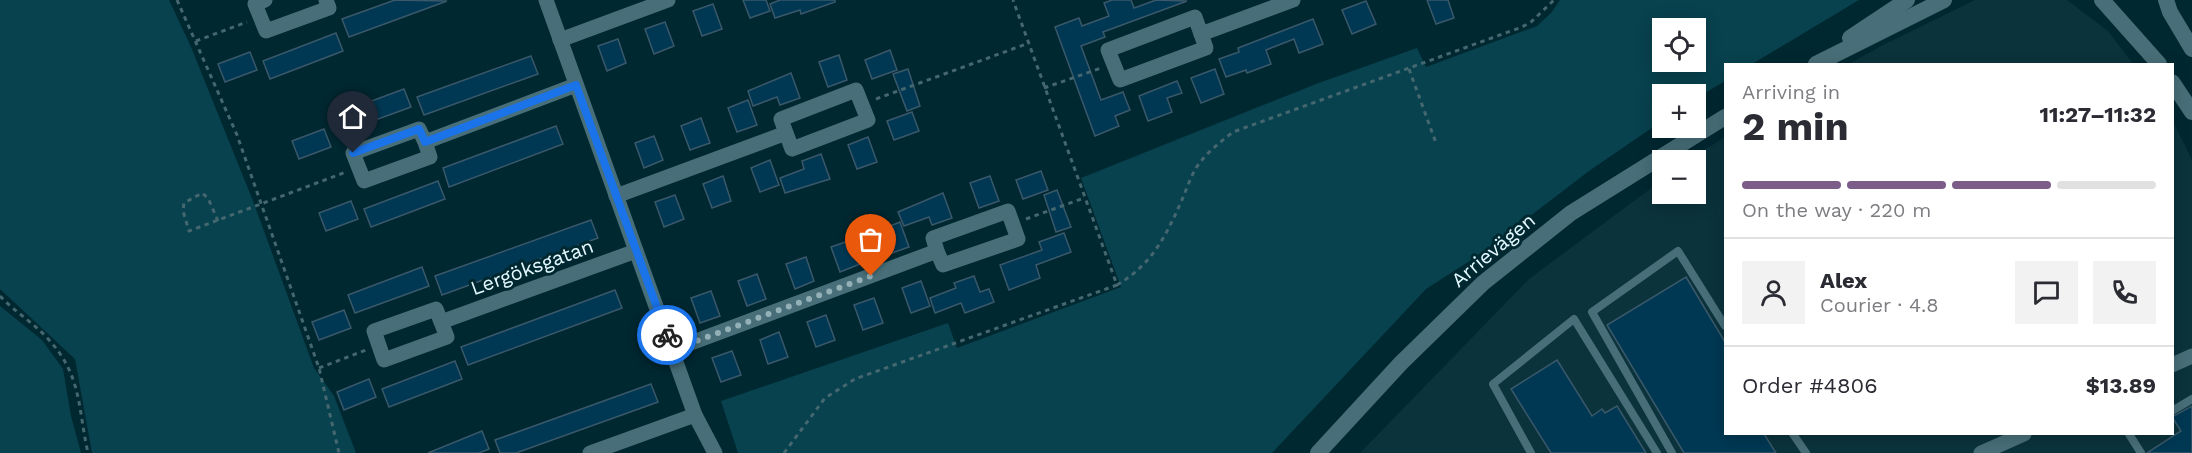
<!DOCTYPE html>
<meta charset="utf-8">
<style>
:root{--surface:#fff;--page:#f2f2f3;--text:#2b2b33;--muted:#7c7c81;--line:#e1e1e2;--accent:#7c5c89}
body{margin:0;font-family:"Work Sans",sans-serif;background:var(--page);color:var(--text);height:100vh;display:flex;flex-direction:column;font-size:22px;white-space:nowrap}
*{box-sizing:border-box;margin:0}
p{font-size:20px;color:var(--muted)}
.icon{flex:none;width:33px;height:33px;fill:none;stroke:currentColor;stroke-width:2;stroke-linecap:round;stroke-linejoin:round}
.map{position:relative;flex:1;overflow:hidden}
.panel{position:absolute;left:1724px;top:63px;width:450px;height:372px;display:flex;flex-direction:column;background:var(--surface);border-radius:0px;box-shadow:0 3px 15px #0003}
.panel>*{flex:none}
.controls{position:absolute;left:1652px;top:18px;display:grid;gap:12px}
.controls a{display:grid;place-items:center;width:54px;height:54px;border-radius:0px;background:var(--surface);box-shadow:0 3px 15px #0003;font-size:30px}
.pin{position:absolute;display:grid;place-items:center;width:51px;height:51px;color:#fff;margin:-62px -26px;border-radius:50% 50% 50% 0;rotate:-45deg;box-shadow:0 0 6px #0007}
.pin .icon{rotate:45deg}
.courier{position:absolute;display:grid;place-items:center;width:60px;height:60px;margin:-30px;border:4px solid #1a73e8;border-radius:50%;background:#fff;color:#222;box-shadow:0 2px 8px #0007}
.head em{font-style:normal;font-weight:700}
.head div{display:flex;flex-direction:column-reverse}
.head{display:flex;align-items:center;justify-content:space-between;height:102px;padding:0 18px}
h1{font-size:39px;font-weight:700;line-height:45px}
.bar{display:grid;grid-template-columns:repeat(4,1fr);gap:9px 6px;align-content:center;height:72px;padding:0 18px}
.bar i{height:8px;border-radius:4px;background:var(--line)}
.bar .selected{background:var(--accent)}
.bar p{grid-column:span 4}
.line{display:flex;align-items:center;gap:15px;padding:0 18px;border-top:2px solid var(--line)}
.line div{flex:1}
.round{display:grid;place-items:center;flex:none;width:63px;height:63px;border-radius:0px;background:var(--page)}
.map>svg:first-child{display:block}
.built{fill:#0b333c}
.green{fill:#08424e;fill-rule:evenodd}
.building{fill:#003853;stroke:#3a586a;stroke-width:1.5}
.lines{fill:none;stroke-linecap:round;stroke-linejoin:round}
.path{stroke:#45676f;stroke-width:3;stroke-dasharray:4.5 4.5;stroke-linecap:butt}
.service{stroke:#486f79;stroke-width:8}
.minor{stroke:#486f79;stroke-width:15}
.secondary{stroke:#486f79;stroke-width:16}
.done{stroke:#94b0b7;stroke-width:6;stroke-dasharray:0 10.8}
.route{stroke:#1a73e8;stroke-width:8}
.labels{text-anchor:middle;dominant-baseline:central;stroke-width:6;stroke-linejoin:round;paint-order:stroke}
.street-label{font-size:20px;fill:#e4f9ff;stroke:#002831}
</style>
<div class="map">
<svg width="2192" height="453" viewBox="0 0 2192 453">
<rect width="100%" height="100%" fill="#002831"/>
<g class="built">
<path d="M1975,0H2067L2108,31L2133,64H1849L1883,45Z"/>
<path d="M2172,119L2192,160V453H1360L1529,279L1662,180V194H1695V160H1688L1725,137V434H2172Z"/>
</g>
<g class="green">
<path d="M0,0H169L191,47L253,201L314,368L334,396L356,453H92L75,359L0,289Z"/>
<path d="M1560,0H1859L1752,64H1725V81L1695,99V94H1662V121L1589,171L1479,255L1426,289L1272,453H738L721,401L948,323L957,348L1121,287L1081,178L1316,84L1417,48L1426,67L1537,26L1551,13ZM1695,28V62H1662V28Z"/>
<path d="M0,306L42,340L63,369L71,416L81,453H0Z"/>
</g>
<g class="building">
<path d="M395,0L447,1L349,37L342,19Z"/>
<path d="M743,0H766L770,11L750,18Z"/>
<path d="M780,0H835V2L801,14L800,10L775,18L770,4Z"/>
<path d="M1112,0H1131L1134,8L1156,0L1187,1L1103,32L1105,37L1081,46L1101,100L1123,92L1130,110L1115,116L1119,126L1095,136L1055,27L1079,18L1082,26L1109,16L1104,3Z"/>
<path d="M1427,0H1448L1454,18L1436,24Z"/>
<path d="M1366,1L1376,24L1352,34L1342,10Z"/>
<path d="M713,4L722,29L702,36L693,11Z"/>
<path d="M1313,19L1323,44L1299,53L1294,39L1266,50L1271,64L1247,73L1246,70L1226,77L1219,59L1239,52L1238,48Z"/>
<path d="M665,22L674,46L654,54L645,29Z"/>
<path d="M336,33L343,51L270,79L263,61Z"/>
<path d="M618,39L626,63L607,71L598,46Z"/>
<path d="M890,50L897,70L872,79L865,60Z"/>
<path d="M250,52L257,70L225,82L218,64Z"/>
<path d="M839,55L847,80L828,87L819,62Z"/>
<path d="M531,56L538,74L424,115L417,97Z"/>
<path d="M908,69L920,106L907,111L893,74Z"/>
<path d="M1215,69L1224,94L1201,103L1191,78Z"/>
<path d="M791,73L800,98L780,105L777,97L753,106L748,91Z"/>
<path d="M1177,81L1182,93L1167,98L1172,112L1148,121L1139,96Z"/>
<path d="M404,89L411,107L337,134L331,116Z"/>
<path d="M748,100L757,125L737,132L728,108Z"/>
<path d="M912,112L919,131L894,140L887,121Z"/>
<path d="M701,118L710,143L690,150L681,126Z"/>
<path d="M556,126L563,144L449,187L443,168Z"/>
<path d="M324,129L331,147L299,159L292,141Z"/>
<path d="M654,136L663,160L644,168L635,143Z"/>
<path d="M868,137L877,162L857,169L848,145Z"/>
<path d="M821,154L830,179L785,193L780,178L804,169L802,161Z"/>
<path d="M770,160L779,185L760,192L751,168Z"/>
<path d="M1041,171L1048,190L1023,199L1016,180Z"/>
<path d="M723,176L731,201L712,208L703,184Z"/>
<path d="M990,176L999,201L979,208L970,183Z"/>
<path d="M438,181L445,199L371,227L364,209Z"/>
<path d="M1057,190L1071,227L1056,232L1044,195Z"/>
<path d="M943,193L952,218L932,225L929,217L904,226L898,212Z"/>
<path d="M675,195L684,219L664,227L655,202Z"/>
<path d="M351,201L358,219L326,231L319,213Z"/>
<path d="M591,220L598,238L442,295L435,276Z"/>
<path d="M900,222L909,247L889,254L880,230Z"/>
<path d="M1064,233L1071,252L1036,265L1040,278L1009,290L1000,265L1042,250L1039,242Z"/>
<path d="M851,240L860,264L840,272L831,247Z"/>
<path d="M806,257L814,281L795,289L786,264Z"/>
<path d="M422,267L429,286L355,313L348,295Z"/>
<path d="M757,274L766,299L747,306L738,281Z"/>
<path d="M974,276L980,292L989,289L994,302L965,313L961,303L935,313L930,298L956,288L954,283Z"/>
<path d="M1686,277L1725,342V434H1764L1776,453H1684L1607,325Z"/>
<path d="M921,281L930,306L911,313L902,288Z"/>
<path d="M615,290L622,308L468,365L461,347Z"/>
<path d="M711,291L720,316L700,323L691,298Z"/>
<path d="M874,298L883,323L863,330L854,305Z"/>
<path d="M344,310L351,328L319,340L312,322Z"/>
<path d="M826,315L835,340L816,347L807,322Z"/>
<path d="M779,332L788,357L768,364L760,340Z"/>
<path d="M732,351L741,375L721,382L712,358Z"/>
<path d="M1557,360L1592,416L1602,409L1605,413L1617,406L1646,453H1551L1511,389Z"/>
<path d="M455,361L462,379L389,407L382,389Z"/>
<path d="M369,379L376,397L344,410L337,392Z"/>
<path d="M651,384L658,402L516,453H500L495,440Z"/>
<path d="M2192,406V453H2147L2181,431L2172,417Z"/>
<path d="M482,431L489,449L479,453H428Z"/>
</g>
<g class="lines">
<g class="path">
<path d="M177,0L237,135L319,368L339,453"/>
<path d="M196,41L247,22"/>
<path d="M1409,69L1436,143"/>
<path d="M1044,88L1101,68"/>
<path d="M876,99L1029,43"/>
<path d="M1026,219L1084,198"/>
<path d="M218,221L208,198L202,193L184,203L183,211L189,231L346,172"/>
<path d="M1117,285C1151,265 1165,238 1181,202C1186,191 1190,178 1196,168C1206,153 1219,143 1233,132L1522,27L1531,22L1554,0"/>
<path d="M0,296C15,312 34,323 49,340C82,376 78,409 88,453"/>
<path d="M319,368L366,350"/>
<path d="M784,453L825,398L855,379L1117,285L1013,0"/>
</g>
<g class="service">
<path d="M2172,411L2192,399"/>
<path d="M1793,434L1806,453"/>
<path d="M2129,434L2141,453"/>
<path d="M1531,453L1493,384L1574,319L1657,453"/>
<path d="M1672,453L1592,312L1678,251L1725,326"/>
</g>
<g class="minor">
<path d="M265,0L255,4L266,31L329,8L326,0"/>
<path d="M546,0L695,415L715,453"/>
<path d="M1195,17L1206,48L1120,80L1108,50Z"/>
<path d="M1201,34L1293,0"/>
<path d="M560,40L668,0"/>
<path d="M425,142L430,157L364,181L353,153L419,129L425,142L576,85"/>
<path d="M616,196L786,133L792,149L868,120L856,90L781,119L786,133"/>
<path d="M441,322L447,337L384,360L374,331L436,309L441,322L636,251"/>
<path d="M672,350L937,251L943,265L1018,239L1008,211L933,238L937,251"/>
<path d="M2172,365L2192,356"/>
<path d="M590,453L695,415"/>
<path d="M1981,453L2024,434"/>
</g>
<g class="secondary">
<path d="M2102,0L2159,64"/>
<path d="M2166,0L2170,12L2192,49"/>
<path d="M1850,38L1907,0"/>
<path d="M1816,64L1944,0"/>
<path d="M2172,82L2192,112"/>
<path d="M1318,453L1401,363L1483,283L1571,213L1725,117"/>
</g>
</g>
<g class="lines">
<path class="done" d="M667,335L672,350L871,276"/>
<path class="route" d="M353,153L419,129L425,142L576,85L667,335"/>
</g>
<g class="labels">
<g class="street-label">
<text transform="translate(1493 250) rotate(-40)">Arrievägen</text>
<text transform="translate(532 267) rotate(-20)">Lergöksgatan</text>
</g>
</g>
</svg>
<div class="controls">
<a><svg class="icon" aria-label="locate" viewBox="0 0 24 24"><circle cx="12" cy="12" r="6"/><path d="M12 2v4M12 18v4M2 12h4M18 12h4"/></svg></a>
<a>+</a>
<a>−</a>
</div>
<div class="pin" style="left:871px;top:276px;background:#ea580c"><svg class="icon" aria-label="bag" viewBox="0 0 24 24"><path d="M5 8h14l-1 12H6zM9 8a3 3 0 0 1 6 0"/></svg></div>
<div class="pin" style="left:353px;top:153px;background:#1f2937"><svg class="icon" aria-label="home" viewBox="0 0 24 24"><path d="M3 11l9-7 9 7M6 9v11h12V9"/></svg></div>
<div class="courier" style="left:667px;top:335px"><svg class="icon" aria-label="bike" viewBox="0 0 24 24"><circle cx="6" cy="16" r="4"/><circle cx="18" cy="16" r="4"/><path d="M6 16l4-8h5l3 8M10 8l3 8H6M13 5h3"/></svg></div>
<section class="panel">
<div class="head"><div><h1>2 min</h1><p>Arriving in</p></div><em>11:27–11:32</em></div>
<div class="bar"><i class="selected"></i><i class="selected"></i><i class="selected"></i><i></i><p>On the way · 220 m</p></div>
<div class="line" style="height:108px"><a class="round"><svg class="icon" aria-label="person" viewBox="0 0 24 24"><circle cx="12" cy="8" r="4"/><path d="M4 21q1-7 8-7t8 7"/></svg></a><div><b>Alex</b><p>Courier · 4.8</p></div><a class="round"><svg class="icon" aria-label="chat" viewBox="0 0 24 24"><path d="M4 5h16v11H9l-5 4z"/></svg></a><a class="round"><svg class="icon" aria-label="phone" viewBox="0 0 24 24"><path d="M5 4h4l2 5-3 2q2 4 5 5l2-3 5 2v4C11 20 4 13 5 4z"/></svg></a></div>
<div class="line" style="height:78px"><div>Order #4806</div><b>$13.89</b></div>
</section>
</div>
